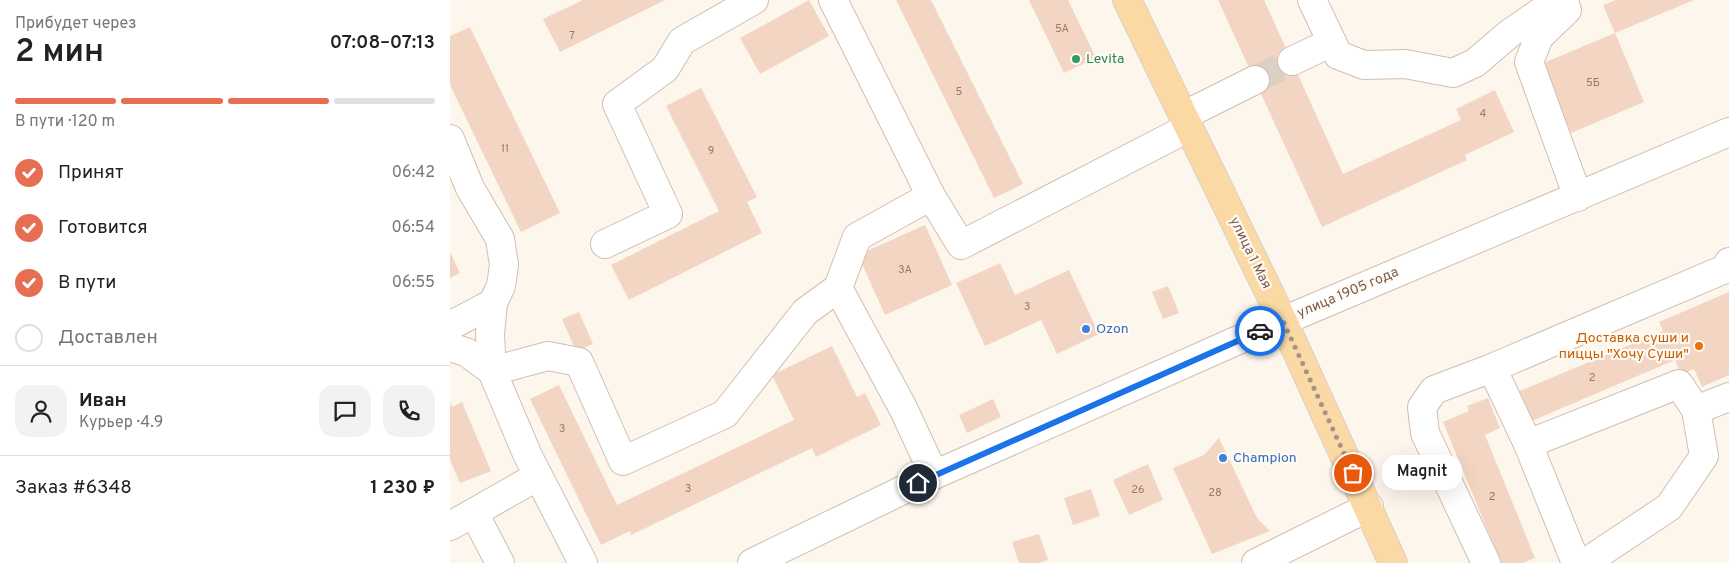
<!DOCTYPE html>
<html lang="ru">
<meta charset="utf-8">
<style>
:root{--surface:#fff;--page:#f2f2f2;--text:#222;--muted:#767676;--line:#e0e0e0;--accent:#e76f51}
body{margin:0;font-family:Overpass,sans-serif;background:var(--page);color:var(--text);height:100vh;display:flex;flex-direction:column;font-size:19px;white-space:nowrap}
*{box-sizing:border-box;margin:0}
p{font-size:16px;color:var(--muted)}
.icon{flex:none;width:28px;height:28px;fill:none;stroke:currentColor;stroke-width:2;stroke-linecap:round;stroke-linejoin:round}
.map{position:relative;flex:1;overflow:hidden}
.side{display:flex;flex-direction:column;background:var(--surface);width:450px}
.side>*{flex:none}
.pin{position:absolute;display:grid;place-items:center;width:42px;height:42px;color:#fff;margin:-21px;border:2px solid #fff;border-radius:50%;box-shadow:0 1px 5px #0007}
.courier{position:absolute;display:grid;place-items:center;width:50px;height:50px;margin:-25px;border:4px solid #1a73e8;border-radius:50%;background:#fff;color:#222;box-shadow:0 1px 6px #0007}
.bubble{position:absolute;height:35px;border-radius:15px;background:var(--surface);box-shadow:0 5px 20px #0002;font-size:16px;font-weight:600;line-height:35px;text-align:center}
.headline em{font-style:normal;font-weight:600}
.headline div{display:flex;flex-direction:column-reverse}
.headline{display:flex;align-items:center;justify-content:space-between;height:85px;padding:0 15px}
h1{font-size:32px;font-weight:600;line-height:38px}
.bar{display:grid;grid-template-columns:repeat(4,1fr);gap:8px 5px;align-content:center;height:60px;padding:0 15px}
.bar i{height:6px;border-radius:4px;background:var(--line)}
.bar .selected{background:var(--accent)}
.bar p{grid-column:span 4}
.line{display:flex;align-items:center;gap:12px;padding:0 15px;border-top:1px solid var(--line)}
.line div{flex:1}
.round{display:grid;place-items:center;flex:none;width:52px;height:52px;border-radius:15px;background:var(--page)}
ol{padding:0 15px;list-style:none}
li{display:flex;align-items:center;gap:15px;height:55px}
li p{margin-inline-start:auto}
li .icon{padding:5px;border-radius:50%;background:var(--accent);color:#fff;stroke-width:4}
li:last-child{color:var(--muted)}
li i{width:28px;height:28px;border:2px solid var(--line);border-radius:50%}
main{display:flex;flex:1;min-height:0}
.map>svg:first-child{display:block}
.building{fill:#f3d5c3}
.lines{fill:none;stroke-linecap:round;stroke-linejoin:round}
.minor-tunnel{stroke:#dcd0c4;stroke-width:28;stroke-dasharray:28 14;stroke-linecap:butt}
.minor-casing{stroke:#d1beb0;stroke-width:30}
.major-casing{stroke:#dad1cd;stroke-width:30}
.minor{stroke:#fff;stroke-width:28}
.major{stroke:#fbd9a5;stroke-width:28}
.done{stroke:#a89285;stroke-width:5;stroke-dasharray:0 9}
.route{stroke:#1a73e8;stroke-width:6}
.leisure-dot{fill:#2e9e5b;stroke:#fffaf3;stroke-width:2}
.shop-dot{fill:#3f7fe0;stroke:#fffaf3;stroke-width:2}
.food-dot{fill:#e8710a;stroke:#fffaf3;stroke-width:2}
.labels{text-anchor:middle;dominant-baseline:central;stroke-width:4.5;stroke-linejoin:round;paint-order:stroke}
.number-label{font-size:11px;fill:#987a6a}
.leisure-label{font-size:14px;fill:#27864d;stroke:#fffaf3;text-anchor:start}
.street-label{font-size:14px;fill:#7a5c4d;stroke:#fffaf3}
.shop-label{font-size:14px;fill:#366cbe;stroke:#fffaf3;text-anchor:start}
.food-label{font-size:14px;fill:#c56008;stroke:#fffaf3;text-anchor:end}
</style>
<main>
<section class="side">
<div class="headline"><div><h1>2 мин</h1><p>Прибудет через</p></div><em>07:08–07:13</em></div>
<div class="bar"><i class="selected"></i><i class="selected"></i><i class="selected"></i><i></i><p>В пути · 120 m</p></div>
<ol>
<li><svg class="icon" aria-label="check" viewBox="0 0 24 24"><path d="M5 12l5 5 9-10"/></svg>Принят<p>06:42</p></li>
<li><svg class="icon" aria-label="check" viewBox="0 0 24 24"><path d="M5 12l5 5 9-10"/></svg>Готовится<p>06:54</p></li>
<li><svg class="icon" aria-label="check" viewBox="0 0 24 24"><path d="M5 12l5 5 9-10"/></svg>В пути<p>06:55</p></li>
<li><i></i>Доставлен</li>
</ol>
<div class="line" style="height:90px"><a class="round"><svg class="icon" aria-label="person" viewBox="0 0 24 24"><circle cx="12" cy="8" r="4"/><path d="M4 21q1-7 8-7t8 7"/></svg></a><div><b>Иван</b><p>Курьер · 4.9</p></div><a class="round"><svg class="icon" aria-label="chat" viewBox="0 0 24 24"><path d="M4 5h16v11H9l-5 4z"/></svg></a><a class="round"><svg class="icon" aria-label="phone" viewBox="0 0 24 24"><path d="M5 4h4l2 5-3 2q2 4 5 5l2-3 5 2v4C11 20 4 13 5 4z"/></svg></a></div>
<div class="line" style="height:65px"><div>Заказ #6348</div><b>1 230 ₽</b></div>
</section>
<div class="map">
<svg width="1279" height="563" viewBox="0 0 1279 563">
<rect width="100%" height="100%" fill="#fdf6ec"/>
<g class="building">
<path d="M133,0H215L110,52L93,19Z"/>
<path d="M359,0L379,36L310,74L290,38Z"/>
<path d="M446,0H481L573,184L544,198Z"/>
<path d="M579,0H618L646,58L614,73Z"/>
<path d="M768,0H814L893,174L1011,120L1006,109L1045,90L1064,132L1015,155L1017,160L872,227Z"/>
<path d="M1166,0H1244L1165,33L1194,102L1121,133L1091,64L1165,33L1153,5Z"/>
<path d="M20,27L110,213L71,232L0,85V36Z"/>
<path d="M251,88L307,197L297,202L312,233L179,300L161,265L269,211L216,106Z"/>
<path d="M475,225L502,285L435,315L408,255Z"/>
<path d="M0,252L10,273L0,278Z"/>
<path d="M550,263L565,295L619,270L649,334L607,354L591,320L535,346L506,283Z"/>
<path d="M718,286L729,313L713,319L702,292Z"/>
<path d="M1279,292V375L1252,387L1244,369L1231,374L1225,360L1072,425L1060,395L1213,331L1209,322Z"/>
<path d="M129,312L143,344L126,351L112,319Z"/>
<path d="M382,346L407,397L415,393L431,425L366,457L362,448L181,535L180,531L151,545L80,399L109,385L167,505L344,420L322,375Z"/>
<path d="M1038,398L1050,428L1035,435L1085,558L1073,563H1051L993,422L1019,411L1017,406Z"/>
<path d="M543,399L551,417L517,433L509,415Z"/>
<path d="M0,402L2,407L12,402L41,471L10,483L0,460Z"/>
<path d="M769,438L807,518L820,531L762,554L723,468L754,455Z"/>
<path d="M698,464L713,500L679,515L663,480Z"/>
<path d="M641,489L650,516L623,525L614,498Z"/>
<path d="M589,534L598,560L589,563H569L562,542Z"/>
</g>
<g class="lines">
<path class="minor-tunnel" d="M805,80L842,61"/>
<g class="minor-casing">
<g id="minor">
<path d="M383,0L481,196L511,245L738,128"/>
<path d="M862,0L888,55L914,65L955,64L1003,73L1025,63L1060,33L1095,9L1115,0"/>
<path d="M1117,10L1089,37L1079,62L1128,197"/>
<path d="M842,61L882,42"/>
<path d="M733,116L805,80"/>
<path d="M0,139L20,188L50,239L54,265L51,286L43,303L40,334L42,371L78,456L133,563"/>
<path d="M155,244L218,214L167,104L215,69L232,41L304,0"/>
<path d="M388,288L454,410L484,475"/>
<path d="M0,326L43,303"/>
<path d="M0,347L16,352L42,371"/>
<path d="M1042,368L1078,444L1126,563"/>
<path d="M42,371L98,356L129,362L173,461L275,414L355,312L388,288L407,237L481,196"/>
<path d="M1246,410L1279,397"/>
<path d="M1078,444L1229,384L1246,410L1254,456L1219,507L1135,563"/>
<path d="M24,513L50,563"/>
<path d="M0,526L88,476"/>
<path d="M302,563L484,475L795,337L1279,132"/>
<path d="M806,563L919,507"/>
<path d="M1036,563L975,433L972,407L984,390L1042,368L1275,269L1279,262"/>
</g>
</g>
<g class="major-casing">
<path id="major" d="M677,0L833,321L943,563"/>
</g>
<use href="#minor" class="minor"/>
<use href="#major" class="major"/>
</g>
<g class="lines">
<path class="done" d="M810,331L833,321L903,473"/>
<path class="route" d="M468,483L810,331"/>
</g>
<circle class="leisure-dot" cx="626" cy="59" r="5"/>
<g class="shop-dot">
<circle cx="636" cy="329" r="5"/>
<circle cx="773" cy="458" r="5"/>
</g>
<circle class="food-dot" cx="1249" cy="346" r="5"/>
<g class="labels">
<g class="number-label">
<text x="612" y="29">5А</text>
<text x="122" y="36">7</text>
<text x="1143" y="83">5Б</text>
<text x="509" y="92">5</text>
<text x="1033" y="114">4</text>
<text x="55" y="149">11</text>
<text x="261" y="151">9</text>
<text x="455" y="270">3А</text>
<text x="577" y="307">3</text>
<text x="1142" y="378">2</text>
<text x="112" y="429">3</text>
<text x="238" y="489">3</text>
<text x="688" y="490">26</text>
<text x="765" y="493">28</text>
<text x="1042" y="497">2</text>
</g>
<g class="leisure-label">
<text x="636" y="59">Levita</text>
</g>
<g class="street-label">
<text transform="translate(800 253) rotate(64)">улица 1 Мая</text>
<text transform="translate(898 293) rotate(-23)">улица 1905 года</text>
</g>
<g class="shop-label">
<text x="646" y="329">Ozon</text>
<text x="783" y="458">Champion</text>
</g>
<g class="food-label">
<text x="1239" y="338">Доставка суши и<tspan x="1239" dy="16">пиццы "Хочу Суши"</tspan></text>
</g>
</g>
</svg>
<div class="pin" style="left:903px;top:473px;background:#ea580c"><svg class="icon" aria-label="bag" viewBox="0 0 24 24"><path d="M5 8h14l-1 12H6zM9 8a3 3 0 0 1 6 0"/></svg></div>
<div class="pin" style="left:468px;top:483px;background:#1f2937"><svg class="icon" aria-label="home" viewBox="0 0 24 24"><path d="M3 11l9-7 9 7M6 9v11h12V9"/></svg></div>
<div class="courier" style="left:810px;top:331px"><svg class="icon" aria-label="car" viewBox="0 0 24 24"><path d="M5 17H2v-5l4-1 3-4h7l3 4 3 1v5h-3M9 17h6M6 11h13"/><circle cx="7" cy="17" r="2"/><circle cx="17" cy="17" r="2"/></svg></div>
<div class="bubble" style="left:932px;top:455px;width:80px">Magnit</div>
</div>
</main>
